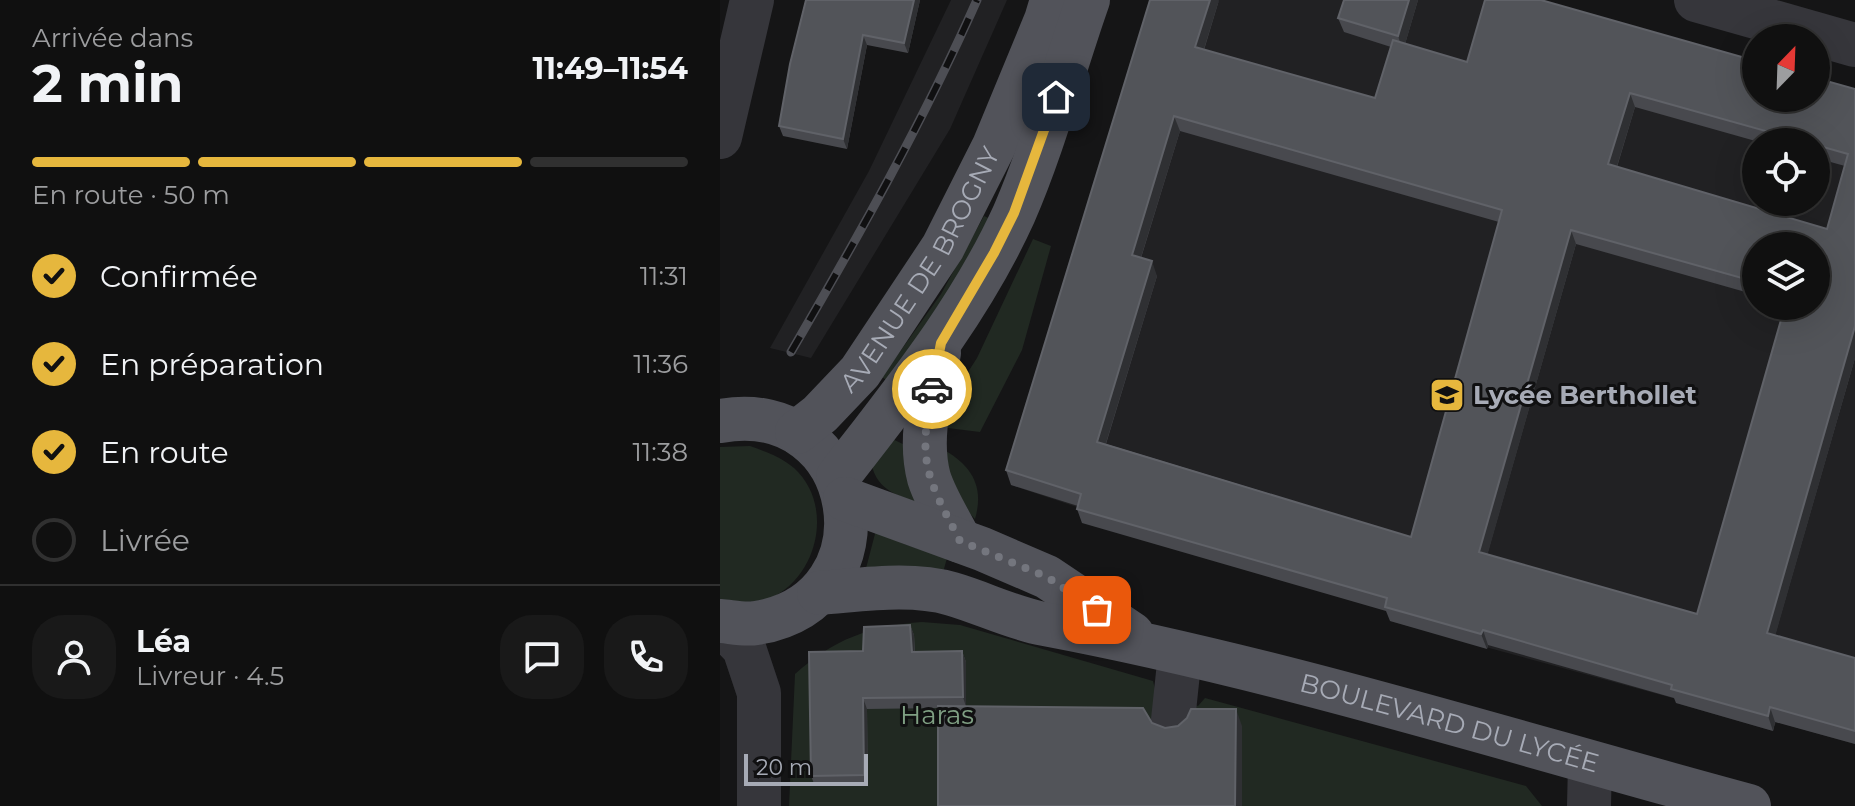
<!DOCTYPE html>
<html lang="fr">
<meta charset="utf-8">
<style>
:root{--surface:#101010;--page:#191919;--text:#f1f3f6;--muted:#9c9d9f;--line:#303030;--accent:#e6b73d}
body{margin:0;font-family:Montserrat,sans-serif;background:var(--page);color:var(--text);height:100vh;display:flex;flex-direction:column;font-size:30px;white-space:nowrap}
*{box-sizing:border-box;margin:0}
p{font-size:26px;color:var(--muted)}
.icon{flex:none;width:44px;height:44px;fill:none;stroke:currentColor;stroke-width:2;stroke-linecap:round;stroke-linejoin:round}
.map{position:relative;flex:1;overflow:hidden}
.drawer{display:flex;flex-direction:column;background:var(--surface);width:720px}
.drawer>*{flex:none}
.needle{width:52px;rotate:23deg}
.fabs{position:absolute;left:1022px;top:24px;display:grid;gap:16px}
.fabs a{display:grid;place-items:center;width:88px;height:88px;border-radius:50%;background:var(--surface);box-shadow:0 8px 32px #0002,0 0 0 2px var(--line);font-size:40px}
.scale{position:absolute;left:24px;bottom:20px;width:124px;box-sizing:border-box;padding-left:8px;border:4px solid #a7abb6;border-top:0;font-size:22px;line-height:28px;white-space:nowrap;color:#a7abb6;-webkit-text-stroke:6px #101011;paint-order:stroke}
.pin{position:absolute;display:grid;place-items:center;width:68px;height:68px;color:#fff;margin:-34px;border-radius:16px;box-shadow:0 4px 12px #0006}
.courier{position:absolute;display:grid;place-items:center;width:80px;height:80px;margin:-40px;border:6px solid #e6b73d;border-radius:50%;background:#fff;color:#222;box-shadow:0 2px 10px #0007}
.head em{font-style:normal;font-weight:700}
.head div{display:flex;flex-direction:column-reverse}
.head{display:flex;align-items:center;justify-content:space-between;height:136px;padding:0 32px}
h1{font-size:52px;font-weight:700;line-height:60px}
.bar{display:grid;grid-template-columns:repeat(4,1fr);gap:12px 8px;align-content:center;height:96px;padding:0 32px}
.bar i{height:10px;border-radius:6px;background:var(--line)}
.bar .selected{background:var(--accent)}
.bar p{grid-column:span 4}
.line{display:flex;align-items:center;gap:20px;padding:0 32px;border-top:2px solid var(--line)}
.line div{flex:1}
.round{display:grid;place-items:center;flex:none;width:84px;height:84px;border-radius:32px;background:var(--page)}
ol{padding:0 32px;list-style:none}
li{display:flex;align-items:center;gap:24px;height:88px}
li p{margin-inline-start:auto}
li .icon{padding:8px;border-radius:50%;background:var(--accent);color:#111;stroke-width:4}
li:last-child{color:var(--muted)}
li i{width:44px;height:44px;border:4px solid var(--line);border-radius:50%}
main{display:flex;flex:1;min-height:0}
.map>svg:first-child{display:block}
.built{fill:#212123;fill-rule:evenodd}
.green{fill:#212922}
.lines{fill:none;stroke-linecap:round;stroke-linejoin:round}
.minor{stroke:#36363b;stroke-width:44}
.major{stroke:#52535a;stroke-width:44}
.rail-casing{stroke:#4d4e54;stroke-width:9}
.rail{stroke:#101011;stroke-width:6;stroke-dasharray:18;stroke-linecap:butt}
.wall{fill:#48494e;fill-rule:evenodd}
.shaded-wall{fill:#2f3033}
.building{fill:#525459;stroke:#606268;stroke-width:2;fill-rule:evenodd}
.done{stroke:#74767e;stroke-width:8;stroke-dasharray:0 14.4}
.route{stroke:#e6b73d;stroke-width:10}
.labels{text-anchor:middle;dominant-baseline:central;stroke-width:6;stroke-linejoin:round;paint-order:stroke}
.street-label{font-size:26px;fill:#a7abb6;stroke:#101011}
.poi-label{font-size:26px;font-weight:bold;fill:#a7abb6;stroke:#101011;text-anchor:start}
.park-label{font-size:26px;fill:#7f9f83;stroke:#101011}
</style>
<main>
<section class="drawer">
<div class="head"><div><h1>2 min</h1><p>Arrivée dans</p></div><em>11:49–11:54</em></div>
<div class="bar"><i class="selected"></i><i class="selected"></i><i class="selected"></i><i></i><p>En route · 50 m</p></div>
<ol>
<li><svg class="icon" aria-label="check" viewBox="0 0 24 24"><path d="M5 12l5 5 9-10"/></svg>Confirmée<p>11:31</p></li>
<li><svg class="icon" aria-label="check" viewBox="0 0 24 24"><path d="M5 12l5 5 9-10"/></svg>En préparation<p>11:36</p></li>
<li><svg class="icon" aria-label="check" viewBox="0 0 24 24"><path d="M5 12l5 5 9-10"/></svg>En route<p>11:38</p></li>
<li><i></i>Livrée</li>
</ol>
<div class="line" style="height:144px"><a class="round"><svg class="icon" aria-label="person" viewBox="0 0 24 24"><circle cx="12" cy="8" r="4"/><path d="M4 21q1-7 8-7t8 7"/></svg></a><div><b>Léa</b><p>Livreur · 4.5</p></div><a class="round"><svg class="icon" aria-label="chat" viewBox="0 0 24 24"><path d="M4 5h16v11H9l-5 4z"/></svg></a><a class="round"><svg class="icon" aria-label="phone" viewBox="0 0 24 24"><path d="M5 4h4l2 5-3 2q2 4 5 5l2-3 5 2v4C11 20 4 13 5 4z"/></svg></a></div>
</section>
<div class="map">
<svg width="1135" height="806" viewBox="0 0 1135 806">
<rect width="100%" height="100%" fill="#151516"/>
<g class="built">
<path d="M231,0H287L230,129L91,358L50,348L149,171Z"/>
<path d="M439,0H775L1036,98H1096L1135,102V744L1056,722L1053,731L956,703V699L670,621L672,612L291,485ZM1036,142H1096V202H1036ZM1036,246H1096V306H1036Z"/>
</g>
<g class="green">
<path d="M264,216L273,220L172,384L162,377L221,294Z"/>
<path d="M313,239L331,246L302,350L260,432L220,427L226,406L257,358Z"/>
<path d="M164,435L187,446L204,505C179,495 158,493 151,463Z"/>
<path d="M30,446C46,452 60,456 74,468C115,505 98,578 49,599C32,605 17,604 0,603V447Z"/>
<path d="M221,448C250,464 265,485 255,519L228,490Z"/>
<path d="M156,530L184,544L227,558L222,576H144Z"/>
<path d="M202,622L240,625L433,681L435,689L478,706L485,698L806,786L822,806H69L75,674C114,639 150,626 202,622Z"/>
</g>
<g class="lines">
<g class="minor">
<path d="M976,0L1135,45"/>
<path d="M0,137L32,0"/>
<path d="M0,623L24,648L39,693V806"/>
<path d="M453,720L460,654"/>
<path d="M869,806L870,763"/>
</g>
<g class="major">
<path d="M219,353C211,394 198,437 209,478C216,500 230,521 240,541"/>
<path d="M0,421C144,395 176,602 36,623C25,625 12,622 0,621"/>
<path id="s1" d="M77,432L100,414L140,372L223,247L274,146L326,20L332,0"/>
<path d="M118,477C182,394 250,311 294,214C324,145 343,71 368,0"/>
<path d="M125,499L262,549L327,577L412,634"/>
<path id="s2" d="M99,593C142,590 190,582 232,594C263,603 292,618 324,624C563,669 795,743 1029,806"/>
</g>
<g class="rail-casing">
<path id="rail" d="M71,352C138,237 203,122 257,0"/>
</g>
<use href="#rail" class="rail"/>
</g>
<g class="wall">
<path d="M86,0H200L188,53L147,45L127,149L63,136L59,126Z"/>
<path d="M499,0L484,50L655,98L671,47L624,32L618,18L624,0H698L685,44L747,62L1135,89V358L1055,635L1135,658V744L1055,722L1053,731L956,703L954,698L768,645L767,649L670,621L666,611L362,523L357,509L358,506L291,485L286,470ZM915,107L1039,142H1096V158L1125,166L1107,229L897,167ZM460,131L779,222L691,537L386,444L437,276L421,258ZM856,244L1036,295V246L1096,306L977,614L767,555Z"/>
<path d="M190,625L194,635L195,652L242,651L246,662V706L432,723L445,728L522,726V806L218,708L147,709L148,786H95L91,776L143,651Z"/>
</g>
<g class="shaded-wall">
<path d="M194,0H200L188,53L184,43Z"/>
<path d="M490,0H499L480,62L475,47Z"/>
<path d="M689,0H698L683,51L678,36Z"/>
<path d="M143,35L147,45L127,149L123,139Z"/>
<path d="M910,93L915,107L893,179L888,164Z"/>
<path d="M454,116L460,131L417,270L412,255Z"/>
<path d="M851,230L856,244L764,567L759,552Z"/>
<path d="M432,261L437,276L382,456L377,442Z"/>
<path d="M1135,326V358L1052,647L1047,633Z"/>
<path d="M190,625L194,635L195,663L192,652Z"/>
<path d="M763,630L768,645L767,649L761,634Z"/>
<path d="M242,651L246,662V707L243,697Z"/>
<path d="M143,698L147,709L148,786L144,775Z"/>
<path d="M1050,707L1055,722L1053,731L1048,716Z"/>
<path d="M516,709L522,726V806H515Z"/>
</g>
<g class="building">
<path d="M86,0H194L184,43L143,35L123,139L59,126L70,64Z"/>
<path d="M430,0H490L475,47L655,98L673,40L747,62L765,0H821L1036,61V98H1096V78L1135,89V326L1047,633L1135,658V731L1050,707L1048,716L951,689L952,685L763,630L761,634L665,607L667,598L357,509L361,494L286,470ZM910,93L1085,142H1096V145L1128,154L1107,229L888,164ZM454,116L782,210L691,537L377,442L432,261L412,255ZM851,230L1036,282V246H1096V306H1065L977,614L759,552Z"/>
<path d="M624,0H689L678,36L618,18Z"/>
<path d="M190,625L192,652L242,651L243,697L143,698L144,775L91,776L89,652L143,651L144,627Z"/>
<path d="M218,706L423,708L432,723L445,728L458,726L467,718L471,709H516L515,806H218Z"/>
</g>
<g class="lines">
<path class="done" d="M212,389C198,463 206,476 240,541L327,577L377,610"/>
<path class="route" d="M212,389L221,343L274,253L294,213L336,97"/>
</g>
<defs>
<g id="school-square" transform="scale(1.8)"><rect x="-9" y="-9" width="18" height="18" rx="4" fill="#e6b73d" stroke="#101011"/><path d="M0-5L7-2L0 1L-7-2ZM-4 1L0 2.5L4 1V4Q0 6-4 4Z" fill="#111"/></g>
</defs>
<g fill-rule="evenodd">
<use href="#school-square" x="727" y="395"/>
</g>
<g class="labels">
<g class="street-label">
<text stroke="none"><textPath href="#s1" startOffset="206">AVENUE DE BROGNY</textPath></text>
<text stroke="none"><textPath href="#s2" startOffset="648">BOULEVARD DU LYCÉE</textPath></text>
</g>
<g class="poi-label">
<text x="753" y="395">Lycée Berthollet</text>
</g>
<g class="park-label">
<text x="217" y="715">Haras</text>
</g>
</g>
</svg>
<div class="fabs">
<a><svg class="needle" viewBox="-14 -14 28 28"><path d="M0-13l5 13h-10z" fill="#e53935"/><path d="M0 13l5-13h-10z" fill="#9c9d9f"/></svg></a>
<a><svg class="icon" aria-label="locate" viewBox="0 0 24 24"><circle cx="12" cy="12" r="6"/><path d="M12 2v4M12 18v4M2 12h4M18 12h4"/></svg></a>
<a><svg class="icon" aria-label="layers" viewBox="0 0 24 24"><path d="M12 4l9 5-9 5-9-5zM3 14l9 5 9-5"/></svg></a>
</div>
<div class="scale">20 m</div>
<div class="pin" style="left:377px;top:610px;background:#ea580c"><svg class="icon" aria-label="bag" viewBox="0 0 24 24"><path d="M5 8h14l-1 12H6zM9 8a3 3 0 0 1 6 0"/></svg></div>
<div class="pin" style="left:336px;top:97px;background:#1f2937"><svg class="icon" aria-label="home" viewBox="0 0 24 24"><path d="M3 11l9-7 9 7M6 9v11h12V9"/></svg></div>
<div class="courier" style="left:212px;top:389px"><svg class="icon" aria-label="car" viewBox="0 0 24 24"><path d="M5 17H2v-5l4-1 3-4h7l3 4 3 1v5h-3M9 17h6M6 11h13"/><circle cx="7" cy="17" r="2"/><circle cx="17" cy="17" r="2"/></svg></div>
</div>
</main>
